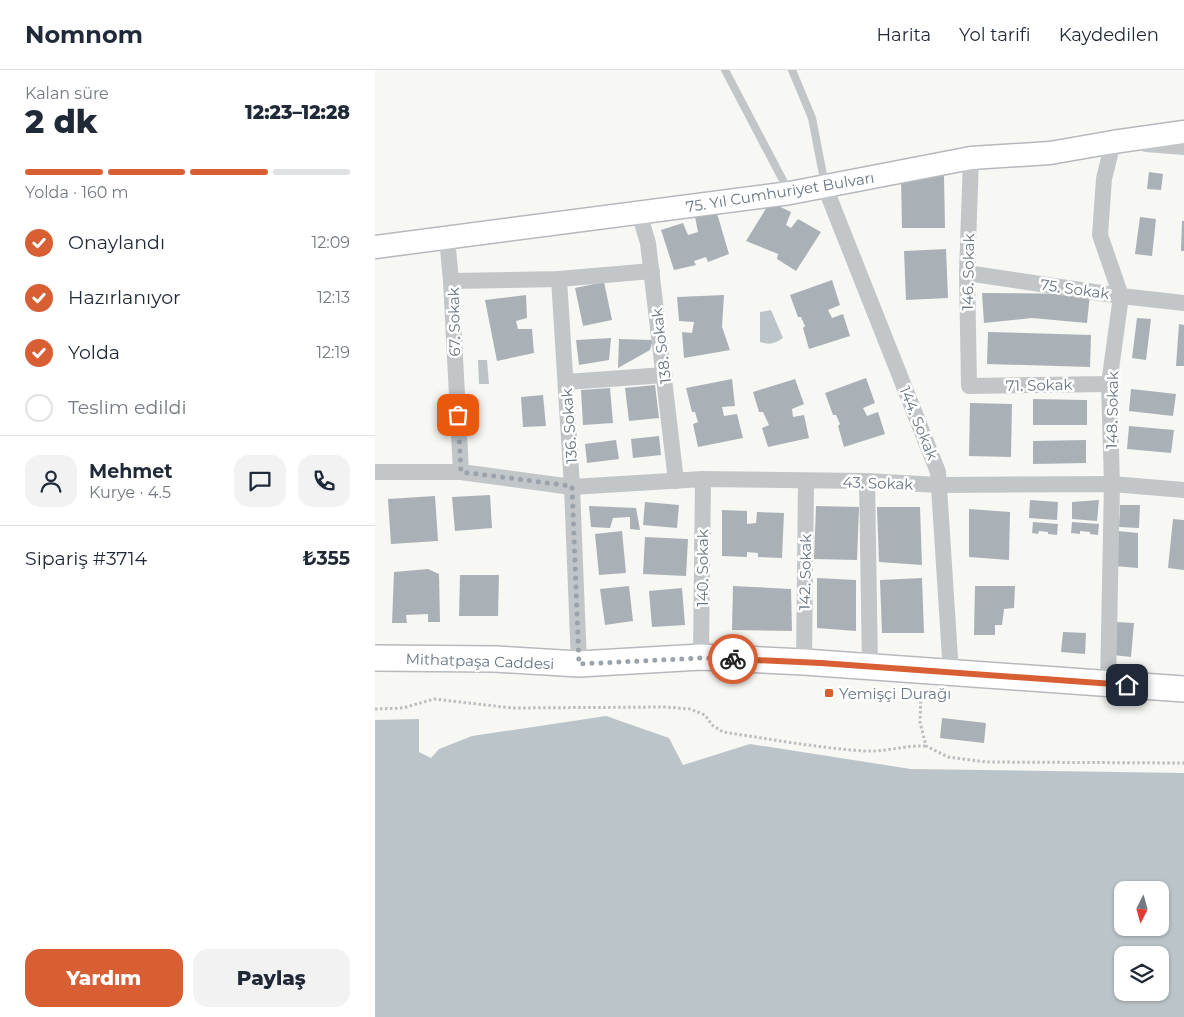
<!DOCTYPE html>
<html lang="tr">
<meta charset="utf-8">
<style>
:root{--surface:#fff;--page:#f2f2f3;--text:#1f2937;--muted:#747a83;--line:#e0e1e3;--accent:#d85e33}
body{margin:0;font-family:Montserrat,sans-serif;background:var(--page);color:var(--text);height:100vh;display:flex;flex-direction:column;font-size:19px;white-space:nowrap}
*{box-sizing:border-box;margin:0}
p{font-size:16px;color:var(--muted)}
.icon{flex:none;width:28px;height:28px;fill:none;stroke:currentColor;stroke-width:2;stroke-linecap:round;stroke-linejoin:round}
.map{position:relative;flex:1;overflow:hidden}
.side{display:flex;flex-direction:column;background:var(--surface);width:375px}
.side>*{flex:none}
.needle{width:32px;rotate:186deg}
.controls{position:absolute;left:739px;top:811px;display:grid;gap:10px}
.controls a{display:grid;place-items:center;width:55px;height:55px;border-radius:10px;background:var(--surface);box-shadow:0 1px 4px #0004;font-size:25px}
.pin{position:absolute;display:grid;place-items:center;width:42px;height:42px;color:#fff;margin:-21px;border-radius:10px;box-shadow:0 2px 8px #0006}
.courier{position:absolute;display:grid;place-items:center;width:50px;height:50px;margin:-25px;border:4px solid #d85e33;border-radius:50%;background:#fff;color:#222;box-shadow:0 1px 6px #0007}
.headline em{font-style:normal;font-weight:800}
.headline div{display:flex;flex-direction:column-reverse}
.headline{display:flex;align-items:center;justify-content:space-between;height:85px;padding:0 25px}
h1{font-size:32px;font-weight:800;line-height:38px}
.bar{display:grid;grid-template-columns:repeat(4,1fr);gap:8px 5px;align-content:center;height:60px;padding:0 25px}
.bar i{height:6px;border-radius:4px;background:var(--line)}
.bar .selected{background:var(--accent)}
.bar p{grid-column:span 4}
.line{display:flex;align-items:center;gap:12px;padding:0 25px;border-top:1px solid var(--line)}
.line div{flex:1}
.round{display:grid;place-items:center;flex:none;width:52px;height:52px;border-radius:15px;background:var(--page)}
ol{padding:0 25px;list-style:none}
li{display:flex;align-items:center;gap:15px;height:55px}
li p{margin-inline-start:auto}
li .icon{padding:5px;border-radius:50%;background:var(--accent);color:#fff;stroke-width:4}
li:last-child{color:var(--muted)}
li i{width:28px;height:28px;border:2px solid var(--line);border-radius:50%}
.action{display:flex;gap:10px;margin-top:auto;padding:10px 25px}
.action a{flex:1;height:58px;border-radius:15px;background:var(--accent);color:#fff;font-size:20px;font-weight:800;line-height:58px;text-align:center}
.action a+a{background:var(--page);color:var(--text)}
header{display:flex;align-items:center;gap:30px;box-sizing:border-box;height:70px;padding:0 25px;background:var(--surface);border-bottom:1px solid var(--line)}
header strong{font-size:24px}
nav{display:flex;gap:28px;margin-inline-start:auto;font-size:18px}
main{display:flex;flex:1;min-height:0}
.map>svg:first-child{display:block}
.water{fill:#bbc5c9;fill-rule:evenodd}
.building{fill:#aab1b6}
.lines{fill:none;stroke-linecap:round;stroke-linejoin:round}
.secondary-casing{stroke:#b5b9bd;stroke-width:25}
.primary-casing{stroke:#b6b9bd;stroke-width:28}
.path{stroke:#bcbec0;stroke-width:3;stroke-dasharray:2.5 2.5;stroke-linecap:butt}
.lane{stroke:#c2c6c9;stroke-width:8}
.street{stroke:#c2c6c9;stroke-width:16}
.secondary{stroke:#fff;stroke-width:22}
.primary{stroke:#fff;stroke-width:25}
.done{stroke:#9aa3ab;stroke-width:5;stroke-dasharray:0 9}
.route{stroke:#d85e33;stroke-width:6}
.poi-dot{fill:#d85e33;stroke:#fff;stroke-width:2}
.labels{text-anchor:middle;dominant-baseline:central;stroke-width:5;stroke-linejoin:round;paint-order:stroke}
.street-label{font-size:15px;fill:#687683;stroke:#fff}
.poi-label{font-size:15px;fill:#687683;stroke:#fff;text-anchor:start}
</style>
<header>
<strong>Nomnom</strong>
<nav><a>Harita</a><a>Yol tarifi</a><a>Kaydedilen</a></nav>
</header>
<main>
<section class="side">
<div class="headline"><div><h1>2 dk</h1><p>Kalan süre</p></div><em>12:23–12:28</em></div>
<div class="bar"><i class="selected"></i><i class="selected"></i><i class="selected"></i><i></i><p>Yolda · 160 m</p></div>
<ol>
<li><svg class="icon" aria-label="check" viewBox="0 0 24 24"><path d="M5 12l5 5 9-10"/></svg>Onaylandı<p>12:09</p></li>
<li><svg class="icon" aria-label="check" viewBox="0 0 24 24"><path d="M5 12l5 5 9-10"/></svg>Hazırlanıyor<p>12:13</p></li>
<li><svg class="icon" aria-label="check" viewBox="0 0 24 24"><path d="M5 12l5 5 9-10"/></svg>Yolda<p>12:19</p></li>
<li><i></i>Teslim edildi</li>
</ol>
<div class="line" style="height:90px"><a class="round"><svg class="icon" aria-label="person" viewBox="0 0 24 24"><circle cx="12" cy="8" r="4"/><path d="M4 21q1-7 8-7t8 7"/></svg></a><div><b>Mehmet</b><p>Kurye · 4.5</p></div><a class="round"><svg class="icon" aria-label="chat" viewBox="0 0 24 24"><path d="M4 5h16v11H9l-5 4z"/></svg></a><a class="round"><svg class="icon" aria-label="phone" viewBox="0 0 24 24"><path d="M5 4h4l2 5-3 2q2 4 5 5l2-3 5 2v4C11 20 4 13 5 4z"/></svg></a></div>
<div class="line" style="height:65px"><div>Sipariş #3714</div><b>₺355</b></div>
<div class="action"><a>Yardım</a><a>Paylaş</a></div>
</section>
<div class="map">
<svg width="809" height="947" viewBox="0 0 809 947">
<rect width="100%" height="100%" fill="#f7f7f4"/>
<g class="water">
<path d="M396,240L408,268C399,274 395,275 385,272V242Z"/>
<path d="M103,290H112L114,314H104Z"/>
<path d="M231,646L294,668L308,695L375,674L536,699L809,703V947H0V650L44,649V682L56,688L64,679L97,666ZM748,820H785V858H748ZM748,885H785V922H748Z"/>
</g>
<g class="building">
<path d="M774,102L788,104L786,120L772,119Z"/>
<path d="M569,106L570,158H527L526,107Z"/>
<path d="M395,132L416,142L411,155L416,158L423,149L446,162L421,201L402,189L403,184L371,171Z"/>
<path d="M341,140L354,184L333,192L331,187L319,191L321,195L299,200L286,160L308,153L313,165L323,162L320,147Z"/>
<path d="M765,147L781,149L777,186L760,184Z"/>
<path d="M807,151H809V181H806Z"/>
<path d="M571,179L573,228L531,230L529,181Z"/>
<path d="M457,210L465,235L453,240L457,248L468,244L475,266L434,279L428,258L430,256L426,247H423L415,225Z"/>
<path d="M229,212L237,250L208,256L200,218Z"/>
<path d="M607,223L715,224L712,253L657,248L609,253Z"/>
<path d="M151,225L152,248L141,251L143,259H157L159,283L122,291L110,230Z"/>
<path d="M349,225L347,257L355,280L309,288L307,262L317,263L319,252L304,251L302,227Z"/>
<path d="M762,248L776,249L771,290L757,288Z"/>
<path d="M804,254L809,255V296H801Z"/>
<path d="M613,262L716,265L715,297L612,294Z"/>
<path d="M236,268L234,290L204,295L201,270Z"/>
<path d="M244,269L278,270L275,280L243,298Z"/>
<path d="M491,308L500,333L488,338L492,346L503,342L510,364L469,377L463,356L465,354L461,345H458L450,323Z"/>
<path d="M357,309L360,336L347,337L349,346L362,344L368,368L323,377L318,354L323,352L320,342H317L311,318Z"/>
<path d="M420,309L429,334L417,339L418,347L429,345L434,368L393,377L387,358L394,355L388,342H384L378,322Z"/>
<path d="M280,315L284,348L254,351L250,318Z"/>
<path d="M235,318L238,353L208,355L206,320Z"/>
<path d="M756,319L801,324L798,346L754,341Z"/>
<path d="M168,325L171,356L148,357L146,327Z"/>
<path d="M658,329L712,330V355H658Z"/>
<path d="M595,333L637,334L636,387L594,386Z"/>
<path d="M754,356L799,360L796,383L752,379Z"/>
<path d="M284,366L286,385L258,388L256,369Z"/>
<path d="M241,370L244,389L212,393L210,374Z"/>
<path d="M711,370V393L658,394V371Z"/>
<path d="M115,425L117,458L80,461L77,427Z"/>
<path d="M60,426L63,471L16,474L13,429Z"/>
<path d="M655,430L683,432L682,450L654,448Z"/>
<path d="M724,430L722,451L697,449V432Z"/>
<path d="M270,432L304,435L302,458L268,455Z"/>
<path d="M745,435H765L764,458L744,457Z"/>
<path d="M214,436L261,438L265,460L255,459V447L238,448L235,458L216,457Z"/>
<path d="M441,436L484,437L482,490L439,489Z"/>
<path d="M502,437H545L547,495L504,492Z"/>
<path d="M594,439L635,442L634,490L594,487Z"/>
<path d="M347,440L372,441V454L381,453L382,442L409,443L407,488L383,487V483L372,482V487L347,486Z"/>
<path d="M798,449L809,450V500L793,498Z"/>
<path d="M658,452L683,454L682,465L673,464V462L664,461L663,464L657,463Z"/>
<path d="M697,452L724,454L723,465L715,464V462L705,461V464L696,463Z"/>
<path d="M247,461L251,503L224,505L220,464Z"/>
<path d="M743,461L763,463V498L739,496Z"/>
<path d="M270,467L313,469L311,506L268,504Z"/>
<path d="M53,499L64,504L65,552H53V544L31,545L32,553H17L19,502Z"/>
<path d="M85,505H124L123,546H84Z"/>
<path d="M442,508L481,510V561L442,558Z"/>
<path d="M547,508L549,563H507L505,510Z"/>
<path d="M254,516L258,551L230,555L225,519Z"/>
<path d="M358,516L416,519L417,561L357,560Z"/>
<path d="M600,516H640L639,538L629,539L627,555H620V565H599Z"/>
<path d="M307,518L310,555L277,557L274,521Z"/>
<path d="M741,552L759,553L756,587L738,585Z"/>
<path d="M688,562L711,563L710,584L686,582Z"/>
<path d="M567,648L611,653L609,673L565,668Z"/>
</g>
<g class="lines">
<g class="secondary-casing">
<path id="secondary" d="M0,177L415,123L596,88L675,83L738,72L809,62"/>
</g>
<g class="primary-casing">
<path id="primary" d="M0,588L120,589L204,594L326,587L429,592L809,619"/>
</g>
<g class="path">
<path d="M546,621L545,652L551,676L573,687L611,692L809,693"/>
<path d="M0,639L28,638L59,629L137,638L291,637L315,639L330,645L337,655L348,662C395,669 443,678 490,681C511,682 531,675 551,676"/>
</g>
<g class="lane">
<path d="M350,0L413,120"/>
<path d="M417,0L437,48L450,115"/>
</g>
<g class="street">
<path d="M771,74L809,77"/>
<path d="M596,88L592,203L594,316L734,314"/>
<path d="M450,117L563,402L576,603"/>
<path d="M264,143L273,173L301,411"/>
<path d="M72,168L76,211"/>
<path d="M592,203L746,226L809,233"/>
<path d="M184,209L197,417L204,594"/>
<path d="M191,312L290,305"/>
<path d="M0,402H86L197,417L328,409L492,411L564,415L737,414L809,420"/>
<path d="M86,402L76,211L184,209L277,201"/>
<path d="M492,411L495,596"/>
<path d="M326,587L328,409"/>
<path d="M429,592L431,412"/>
<path d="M733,614L737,414L734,314L746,226L725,165L729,109L738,72L747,73"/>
</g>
<use href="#secondary" class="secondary"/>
<use href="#primary" class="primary"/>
</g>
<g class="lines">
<path class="done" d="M83,345L86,402L197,416L204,594L326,588L358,589"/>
<path class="route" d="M358,589L446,593L752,615"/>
</g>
<rect class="poi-dot" x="449" y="618" width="10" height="10" rx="2.5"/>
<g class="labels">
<g class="street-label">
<text transform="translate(405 122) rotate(-9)">75. Yıl Cumhuriyet Bulvarı</text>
<text transform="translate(593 202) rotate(-89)">146. Sokak</text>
<text transform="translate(700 219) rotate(8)">75. Sokak</text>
<text transform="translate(79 252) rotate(-91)">67. Sokak</text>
<text transform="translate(286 276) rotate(-97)">138. Sokak</text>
<text transform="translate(664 315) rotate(-1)">71. Sokak</text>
<text transform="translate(737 340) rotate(-89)">148. Sokak</text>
<text transform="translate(544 353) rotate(68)">144. Sokak</text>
<text transform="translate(194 356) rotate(-94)">136. Sokak</text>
<text transform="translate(503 413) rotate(2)">43. Sokak</text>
<text transform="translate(327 498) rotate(-90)">140. Sokak</text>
<text transform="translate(430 502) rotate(-89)">142. Sokak</text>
<text transform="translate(105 591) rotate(2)">Mithatpaşa Caddesi</text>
</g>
<g class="poi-label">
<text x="464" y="623">Yemişçi Durağı</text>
</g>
</g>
</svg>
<div class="controls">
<a><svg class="needle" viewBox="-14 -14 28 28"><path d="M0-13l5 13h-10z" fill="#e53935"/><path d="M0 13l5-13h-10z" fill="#747a83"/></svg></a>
<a><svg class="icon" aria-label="layers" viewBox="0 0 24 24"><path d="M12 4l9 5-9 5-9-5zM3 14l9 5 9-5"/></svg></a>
</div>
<div class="pin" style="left:83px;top:345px;background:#ea580c"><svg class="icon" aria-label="bag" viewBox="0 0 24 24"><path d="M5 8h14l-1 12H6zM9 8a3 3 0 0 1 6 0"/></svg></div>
<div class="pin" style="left:752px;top:615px;background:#1f2937"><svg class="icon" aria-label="home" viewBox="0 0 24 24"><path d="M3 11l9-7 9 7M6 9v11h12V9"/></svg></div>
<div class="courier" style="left:358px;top:589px"><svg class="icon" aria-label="bike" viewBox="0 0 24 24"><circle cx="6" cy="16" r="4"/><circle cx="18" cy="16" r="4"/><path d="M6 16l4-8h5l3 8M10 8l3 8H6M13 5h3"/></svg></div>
</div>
</main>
